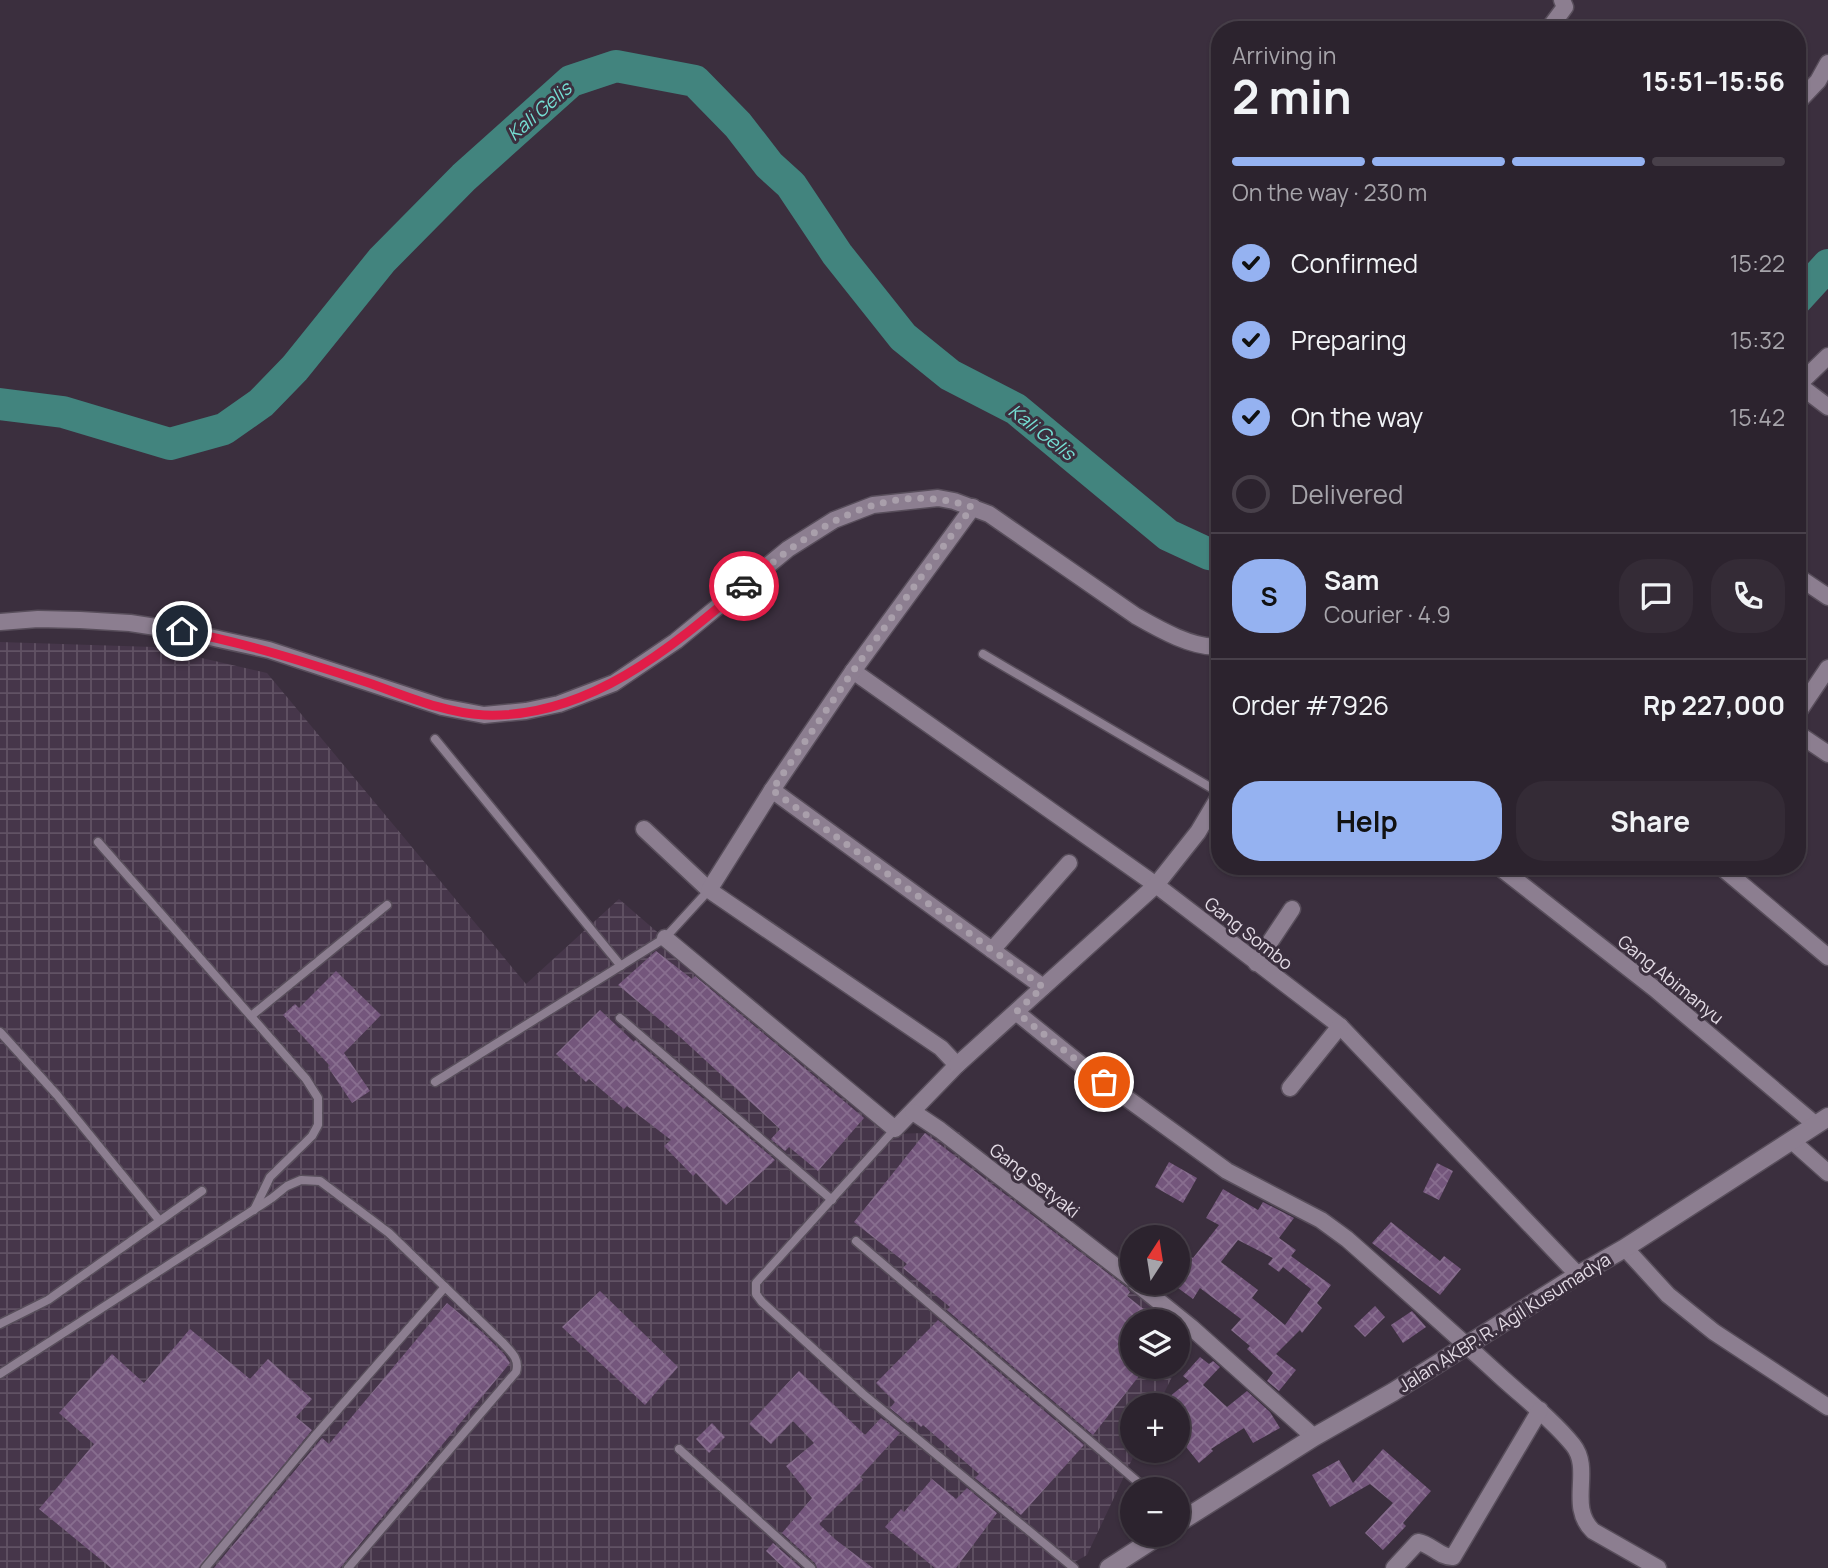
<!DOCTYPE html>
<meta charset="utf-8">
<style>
:root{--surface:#2c232e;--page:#342b36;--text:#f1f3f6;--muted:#a6a4aa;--line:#48404a;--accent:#95b2f1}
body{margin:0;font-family:Manrope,sans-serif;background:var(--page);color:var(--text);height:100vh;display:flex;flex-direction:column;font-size:26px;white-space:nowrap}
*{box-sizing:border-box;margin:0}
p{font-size:23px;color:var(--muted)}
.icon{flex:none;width:38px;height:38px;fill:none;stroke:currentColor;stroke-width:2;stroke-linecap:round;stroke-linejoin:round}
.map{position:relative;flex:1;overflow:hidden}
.sheet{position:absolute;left:1211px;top:21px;width:595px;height:854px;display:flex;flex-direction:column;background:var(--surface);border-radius:28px;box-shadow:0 2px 5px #0004,0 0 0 2px var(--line)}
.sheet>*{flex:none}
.needle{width:46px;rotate:12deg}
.tools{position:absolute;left:1120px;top:1225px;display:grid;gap:14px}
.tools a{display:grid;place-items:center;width:70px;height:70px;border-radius:50%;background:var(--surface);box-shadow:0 2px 5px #0004,0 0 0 2px var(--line);font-size:35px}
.pin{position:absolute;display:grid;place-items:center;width:60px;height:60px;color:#fff;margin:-30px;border:4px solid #fff;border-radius:50%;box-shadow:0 2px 7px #0007}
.courier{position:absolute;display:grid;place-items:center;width:70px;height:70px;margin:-35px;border:5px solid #e11d48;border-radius:50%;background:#fff;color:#222;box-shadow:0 2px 9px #0007}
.headline em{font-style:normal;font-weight:700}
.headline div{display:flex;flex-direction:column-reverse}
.headline{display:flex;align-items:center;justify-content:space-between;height:119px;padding:0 21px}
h1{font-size:46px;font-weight:700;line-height:52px}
.bar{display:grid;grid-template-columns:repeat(4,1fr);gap:10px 7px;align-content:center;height:84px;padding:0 21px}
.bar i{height:9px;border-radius:5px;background:var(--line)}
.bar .current{background:var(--accent)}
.bar p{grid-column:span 4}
.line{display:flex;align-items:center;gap:18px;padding:0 21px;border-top:2px solid var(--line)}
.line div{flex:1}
.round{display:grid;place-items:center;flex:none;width:74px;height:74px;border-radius:28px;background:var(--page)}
ol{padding:0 21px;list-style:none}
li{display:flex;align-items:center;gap:21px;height:77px}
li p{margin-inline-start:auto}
li .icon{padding:7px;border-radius:50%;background:var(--accent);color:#111;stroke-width:4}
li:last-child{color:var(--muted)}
li i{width:38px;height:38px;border:4px solid var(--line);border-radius:50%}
.cta{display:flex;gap:14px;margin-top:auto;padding:14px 21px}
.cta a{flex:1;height:80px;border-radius:28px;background:var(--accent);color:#111;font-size:28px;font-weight:700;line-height:80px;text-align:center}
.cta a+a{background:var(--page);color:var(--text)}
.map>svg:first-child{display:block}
.industrial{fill:url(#industrial-grid)}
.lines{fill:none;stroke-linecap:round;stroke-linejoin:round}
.river{stroke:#42847e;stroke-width:32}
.building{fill:url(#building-cross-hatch);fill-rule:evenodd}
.service-casing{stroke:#584e5b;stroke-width:11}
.minor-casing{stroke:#584e5b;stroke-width:19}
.secondary-casing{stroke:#584e5b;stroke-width:21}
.service{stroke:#8c7e90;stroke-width:8}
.minor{stroke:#8c7e90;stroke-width:16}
.secondary{stroke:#8c7e90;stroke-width:18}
.done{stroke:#a99fab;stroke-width:7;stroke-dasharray:0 12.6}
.route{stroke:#e11d48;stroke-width:9}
.labels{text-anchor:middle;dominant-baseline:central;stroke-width:6;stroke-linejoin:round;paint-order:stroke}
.street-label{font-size:18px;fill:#e4dce6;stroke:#3b2f3e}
.water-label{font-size:19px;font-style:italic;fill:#75ded3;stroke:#3b2f3e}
</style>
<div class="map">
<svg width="1828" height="1568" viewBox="0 0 1828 1568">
<defs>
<pattern id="industrial-grid" width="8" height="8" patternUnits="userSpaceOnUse" patternTransform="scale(1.75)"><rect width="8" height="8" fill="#46364a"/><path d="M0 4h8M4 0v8" fill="none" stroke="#615264"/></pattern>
<pattern id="building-cross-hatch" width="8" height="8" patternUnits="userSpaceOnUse" patternTransform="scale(1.75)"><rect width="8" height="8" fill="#74567c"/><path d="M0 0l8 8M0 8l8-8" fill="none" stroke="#886e8f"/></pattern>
</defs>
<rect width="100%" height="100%" fill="#3b2f3e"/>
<path class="industrial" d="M0,642L154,647L267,673L526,984L619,899L891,1134L959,1132L1172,1321H1132V1367H1177L1158,1405H1132V1451H1136L1087,1555L1064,1568H0Z"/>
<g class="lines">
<g class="river">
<path d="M1797,299L1828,265"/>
<path d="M0,404L63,412L170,444L224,429L261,403L295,368L382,260L464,177L571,81L616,66L695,81L738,125L769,165L791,185L837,254L903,337L950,375L1016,409L1168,535L1209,554L1220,556"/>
</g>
</g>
<g class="building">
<path d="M656,951L692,979L695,976L864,1118L818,1171L789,1147L785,1151L771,1139L780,1129L679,1036L618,985Z"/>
<path d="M336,971L381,1015L344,1053L370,1091L352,1103L328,1067L330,1066L283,1015L295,1004L299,1008Z"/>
<path d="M600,1010L634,1042L635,1040L775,1160L726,1205L696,1173L693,1176L664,1146L671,1140L627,1106L624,1109L589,1079L586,1082L556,1054Z"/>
<path d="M925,1133L1127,1288L1130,1292L1127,1296L1159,1321H1132V1367H1146L1093,1435L947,1310L950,1307L903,1268L907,1264L854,1222Z"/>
<path d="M1169,1162L1197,1178L1183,1203L1155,1187Z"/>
<path d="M1437,1163L1453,1171L1439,1200L1423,1192Z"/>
<path d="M1223,1189L1258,1210L1263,1202L1294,1218L1279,1238L1296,1250L1291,1256L1331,1285L1317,1303L1322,1308L1302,1333L1300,1330L1276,1354L1296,1370L1279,1391L1267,1381L1273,1373L1247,1349L1250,1346L1231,1330L1241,1319L1200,1288L1193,1299L1178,1288V1250L1193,1258L1219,1225L1206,1218ZM1238,1240L1273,1258L1268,1264L1279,1272L1283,1267L1311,1289L1285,1325L1252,1298L1258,1290L1221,1262Z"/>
<path d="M1391,1222L1440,1261L1444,1256L1461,1269L1440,1295L1372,1243Z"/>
<path d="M600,1291L678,1367L645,1405L562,1327Z"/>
<path d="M447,1303L482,1332L504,1354L510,1363L340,1568H214L322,1438L329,1444Z"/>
<path d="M1375,1306L1385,1317L1365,1337L1354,1326Z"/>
<path d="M1412,1311L1426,1327L1403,1343L1391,1325Z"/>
<path d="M938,1320L1084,1445L1021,1515L975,1478L979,1474L923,1425L921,1427L912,1419L908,1423L890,1408L895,1402L876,1383Z"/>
<path d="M190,1329L250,1379L268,1359L312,1399L296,1417L312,1430L199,1568H111L39,1509L94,1444L59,1413L112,1354L144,1383Z"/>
<path d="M1200,1357L1209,1364L1213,1361L1220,1367L1203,1385L1227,1407L1247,1391L1270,1412L1280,1428L1253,1443L1244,1428L1211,1449L1213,1451L1199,1463L1178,1437V1405H1159L1189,1381L1183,1376Z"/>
<path d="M799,1371L865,1435L881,1418L900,1433L860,1477L863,1480L819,1524L836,1540L873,1568H817L815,1563L782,1533L812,1498L786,1466L814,1443L793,1421L771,1444L749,1424Z"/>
<path d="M712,1423L725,1437L709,1453L696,1439Z"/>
<path d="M1383,1449L1431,1491L1403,1523L1406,1526L1383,1550L1365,1533L1393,1503L1370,1484L1330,1507L1312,1475L1339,1460L1353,1483Z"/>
<path d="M932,1479L956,1499L967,1488L997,1513L956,1568H935L885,1527L901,1509L904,1512Z"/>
<path d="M773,1543L801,1568H784L766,1551Z"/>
</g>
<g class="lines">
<g class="service-casing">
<g id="service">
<path d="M983,654L1220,793"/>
<path d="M435,739L621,966"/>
<path d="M98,842L306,1079L318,1098V1125L312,1136L270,1177L254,1210"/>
<path d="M251,1016L387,905"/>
<path d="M620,1018L832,1200"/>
<path d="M0,1032L57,1095L159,1220"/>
<path d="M435,1082L665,938L709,890"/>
<path d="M895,1129L756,1283V1294L762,1302L863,1394L1074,1568"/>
<path d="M856,1241L1146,1489"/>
<path d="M0,1324L48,1300L202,1191"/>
<path d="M0,1374L272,1198L287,1186L301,1180L320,1181L389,1233L503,1343C511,1352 520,1359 516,1372L348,1568"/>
<path d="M679,1449L811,1568"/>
<path d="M205,1568L314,1437L445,1287"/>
</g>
</g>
<g class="minor-casing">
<g id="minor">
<path d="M1548,30L1565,7L1562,0"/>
<path d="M1797,103L1818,81L1828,63"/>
<path d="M1799,385L1828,407"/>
<path d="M1797,386L1828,356"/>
<path d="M1797,576L1828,597"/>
<path d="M0,622L38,619L80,620L130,623L182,631L269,650L442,707L484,715L526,711L559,704L614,683L676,641L788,549L834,520L873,505L938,498L954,501L989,514L1136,616C1157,628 1195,650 1220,646"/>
<path d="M853,671L1156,885L1340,1026L1578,1275"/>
<path d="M1797,714L1828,668"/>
<path d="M1797,733L1828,754"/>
<path d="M772,790L1043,987"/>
<path d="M644,829L709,890"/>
<path d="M1498,866L1655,989L1816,1125"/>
<path d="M1720,866L1828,957"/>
<path d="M665,938L895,1129L957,1065L941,1048L709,890L772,790L853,671L973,507"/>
<path d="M992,950L1069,863"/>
<path d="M1256,963L1292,909"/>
<path d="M1016,1012L1084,1067L1227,1171L1321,1220L1347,1239C1398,1284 1449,1329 1499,1375C1524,1398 1552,1419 1573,1445C1593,1470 1567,1506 1593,1531L1658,1568"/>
<path d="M957,1065L1156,885L1198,832L1220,795"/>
<path d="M1290,1088L1340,1026"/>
<path d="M913,1112L940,1130L1132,1279"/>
<path d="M1792,1141L1828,1173"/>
<path d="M1625,1248L1668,1295L1714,1332L1828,1407"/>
<path d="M1136,1283L1192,1328L1314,1437"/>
<path d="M1394,1568L1418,1542C1431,1544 1441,1558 1453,1557L1540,1410"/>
</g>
</g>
<g class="secondary-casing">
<g id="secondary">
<path d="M1178,1523L1314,1437L1393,1392L1578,1275L1625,1248L1828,1117"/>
<path d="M1109,1568L1160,1535"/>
</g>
</g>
<use href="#service" class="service"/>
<use href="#minor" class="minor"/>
<use href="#secondary" class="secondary"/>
</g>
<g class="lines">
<path class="done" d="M744,586C810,530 882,477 972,507L853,671L772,790L1043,987L1016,1012L1104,1082"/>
<path class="route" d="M182,631C246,643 305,662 366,682C404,695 444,713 484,715C587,719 671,648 744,586"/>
</g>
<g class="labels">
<g class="street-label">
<text transform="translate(1249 933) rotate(38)">Gang Sombo</text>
<text transform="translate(1671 979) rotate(39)">Gang Abimanyu</text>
<text transform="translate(1035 1180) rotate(38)">Gang Setyaki</text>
<text transform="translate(1504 1322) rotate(-32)">Jalan AKBP. R. Agil Kusumadya</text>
</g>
<g class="water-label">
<text transform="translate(539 111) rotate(-41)">Kali Gelis</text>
<text transform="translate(1042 432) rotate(38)">Kali Gelis</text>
</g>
</g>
</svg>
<div class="tools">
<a><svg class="needle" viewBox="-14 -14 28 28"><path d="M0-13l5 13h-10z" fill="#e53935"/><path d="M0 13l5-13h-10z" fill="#a6a4aa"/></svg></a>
<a><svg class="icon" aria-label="layers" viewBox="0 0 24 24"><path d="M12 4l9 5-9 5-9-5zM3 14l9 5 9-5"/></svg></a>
<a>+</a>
<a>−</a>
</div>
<div class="pin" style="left:1104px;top:1082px;background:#ea580c"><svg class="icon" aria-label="bag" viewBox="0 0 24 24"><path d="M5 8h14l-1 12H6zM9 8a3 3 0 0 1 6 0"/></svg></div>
<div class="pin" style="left:182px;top:631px;background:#1f2937"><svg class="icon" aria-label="home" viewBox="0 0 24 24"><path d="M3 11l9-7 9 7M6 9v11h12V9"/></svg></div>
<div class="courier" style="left:744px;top:586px"><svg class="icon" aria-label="car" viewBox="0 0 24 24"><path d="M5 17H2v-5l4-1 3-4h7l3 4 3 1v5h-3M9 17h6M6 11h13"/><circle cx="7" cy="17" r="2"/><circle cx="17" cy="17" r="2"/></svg></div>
<section class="sheet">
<div class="headline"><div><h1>2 min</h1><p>Arriving in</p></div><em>15:51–15:56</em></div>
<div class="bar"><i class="current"></i><i class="current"></i><i class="current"></i><i></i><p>On the way · 230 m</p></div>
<ol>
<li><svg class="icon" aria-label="check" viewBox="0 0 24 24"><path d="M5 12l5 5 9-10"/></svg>Confirmed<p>15:22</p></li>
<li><svg class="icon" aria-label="check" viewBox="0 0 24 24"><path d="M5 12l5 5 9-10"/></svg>Preparing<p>15:32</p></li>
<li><svg class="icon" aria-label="check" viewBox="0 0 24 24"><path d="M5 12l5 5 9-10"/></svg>On the way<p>15:42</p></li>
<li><i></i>Delivered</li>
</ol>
<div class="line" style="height:126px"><b class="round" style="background:var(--accent);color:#111">S</b><div><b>Sam</b><p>Courier · 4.9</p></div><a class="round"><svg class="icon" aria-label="chat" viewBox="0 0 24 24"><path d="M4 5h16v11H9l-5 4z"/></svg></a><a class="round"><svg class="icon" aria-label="phone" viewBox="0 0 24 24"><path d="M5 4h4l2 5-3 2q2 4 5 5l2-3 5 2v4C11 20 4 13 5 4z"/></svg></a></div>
<div class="line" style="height:91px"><div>Order #7926</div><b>Rp 227,000</b></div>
<div class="cta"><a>Help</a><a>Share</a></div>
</section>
</div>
